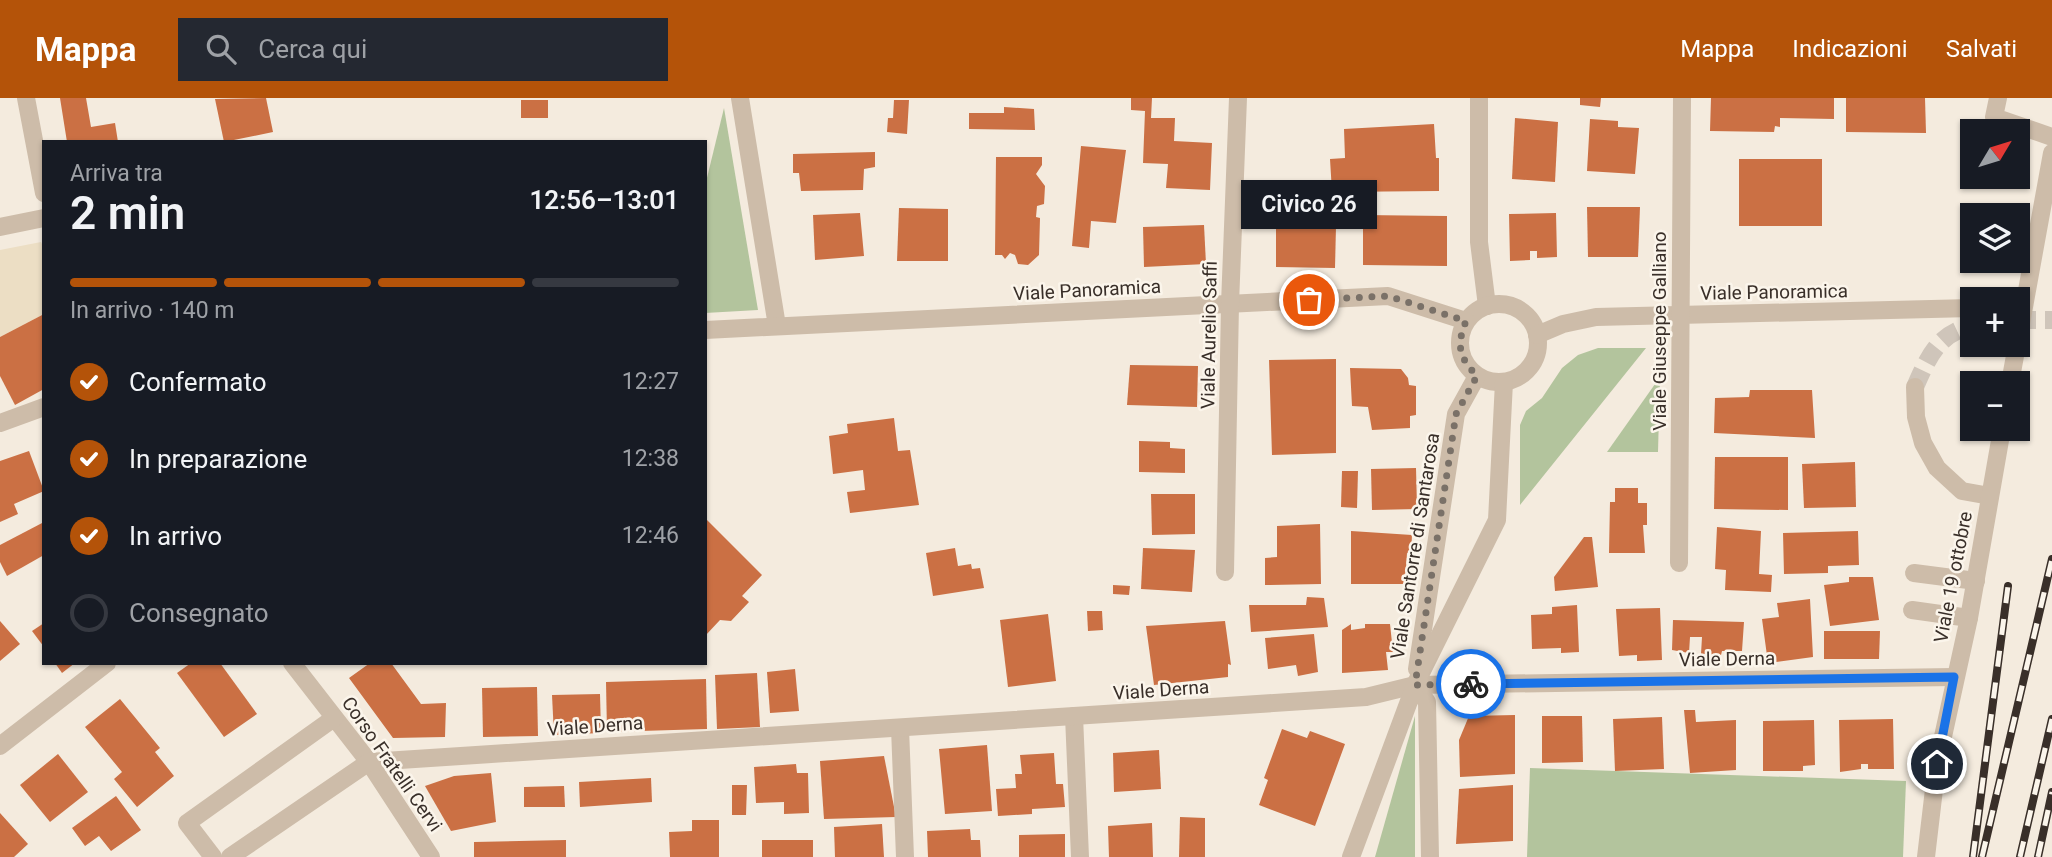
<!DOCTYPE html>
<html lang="it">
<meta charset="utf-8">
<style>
:root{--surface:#171b24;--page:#242831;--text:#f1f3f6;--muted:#9ea1a6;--line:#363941;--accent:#b45309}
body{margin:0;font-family:Roboto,sans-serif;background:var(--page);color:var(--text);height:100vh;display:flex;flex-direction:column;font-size:26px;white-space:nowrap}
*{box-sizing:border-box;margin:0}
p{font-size:23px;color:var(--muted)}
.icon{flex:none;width:38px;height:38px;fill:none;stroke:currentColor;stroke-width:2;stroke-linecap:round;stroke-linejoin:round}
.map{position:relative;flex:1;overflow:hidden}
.sheet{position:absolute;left:42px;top:42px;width:665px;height:525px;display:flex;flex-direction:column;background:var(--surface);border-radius:0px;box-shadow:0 2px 5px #0004}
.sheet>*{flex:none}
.needle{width:46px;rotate:52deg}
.tools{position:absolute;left:1960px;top:21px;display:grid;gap:14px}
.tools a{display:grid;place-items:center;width:70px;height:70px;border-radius:0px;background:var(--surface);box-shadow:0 2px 5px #0004;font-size:35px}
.pin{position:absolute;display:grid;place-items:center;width:60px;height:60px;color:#fff;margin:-30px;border:4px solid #fff;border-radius:50%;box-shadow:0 2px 7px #0007}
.courier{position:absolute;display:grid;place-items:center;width:70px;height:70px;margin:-35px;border:5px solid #1a73e8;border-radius:50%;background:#fff;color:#222;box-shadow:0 2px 9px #0007}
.bubble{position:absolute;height:49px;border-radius:0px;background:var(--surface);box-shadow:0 2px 5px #0004;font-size:23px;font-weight:600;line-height:49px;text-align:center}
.summary em{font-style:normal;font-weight:600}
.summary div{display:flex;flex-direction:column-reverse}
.summary{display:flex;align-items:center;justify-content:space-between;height:119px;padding:0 28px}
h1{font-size:46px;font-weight:600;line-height:52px}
.bar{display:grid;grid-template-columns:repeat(4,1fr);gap:10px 7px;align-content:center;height:84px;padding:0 28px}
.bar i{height:9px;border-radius:5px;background:var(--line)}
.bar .current{background:var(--accent)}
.bar p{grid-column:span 4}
ol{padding:0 28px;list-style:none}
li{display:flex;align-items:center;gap:21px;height:77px}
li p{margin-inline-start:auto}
li .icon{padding:7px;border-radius:50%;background:var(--accent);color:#fff;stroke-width:4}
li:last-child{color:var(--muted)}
li i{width:38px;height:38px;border:4px solid var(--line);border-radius:50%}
header{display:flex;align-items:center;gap:42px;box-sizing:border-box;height:98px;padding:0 35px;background:var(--accent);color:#fff}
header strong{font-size:33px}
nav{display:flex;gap:38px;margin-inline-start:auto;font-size:24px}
.search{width:490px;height:63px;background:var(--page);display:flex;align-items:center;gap:18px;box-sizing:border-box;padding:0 24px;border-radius:0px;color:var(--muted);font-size:26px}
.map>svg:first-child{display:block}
.green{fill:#b3c49d}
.plaza{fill:#ecdec4}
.building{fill:#cb7044}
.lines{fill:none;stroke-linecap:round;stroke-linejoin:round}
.minor-tunnel{stroke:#cfc5ba;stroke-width:18;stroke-dasharray:18 9;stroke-linecap:butt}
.minor{stroke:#cdbca9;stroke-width:18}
.rail-casing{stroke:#392f29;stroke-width:8}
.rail{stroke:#fbf5eb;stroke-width:5;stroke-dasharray:16;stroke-linecap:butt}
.done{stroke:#7a7168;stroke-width:7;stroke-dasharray:0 12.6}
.route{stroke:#1a73e8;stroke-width:9}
.labels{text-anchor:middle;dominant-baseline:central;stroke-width:5;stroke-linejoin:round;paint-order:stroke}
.street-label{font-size:19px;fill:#392f29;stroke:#fbf5eb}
</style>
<header>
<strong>Mappa</strong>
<div class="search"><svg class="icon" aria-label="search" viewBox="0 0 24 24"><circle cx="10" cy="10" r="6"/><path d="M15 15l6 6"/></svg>Cerca qui</div>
<nav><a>Mappa</a><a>Indicazioni</a><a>Salvati</a></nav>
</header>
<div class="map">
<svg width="2052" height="759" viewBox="0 0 2052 759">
<rect width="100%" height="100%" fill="#f4ebde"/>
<g class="green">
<path d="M724,10L758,212L705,215V88Z"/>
<path d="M1598,250H1646L1520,407V327L1526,313L1542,300L1562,270L1578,257Z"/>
<path d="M1660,279L1658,354H1607Z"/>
<path d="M1415,618V759H1375Z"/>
<path d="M1530,670L1906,683L1903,759H1527Z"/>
</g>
<path class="plaza" d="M41,144L44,150V216L0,239V152Z"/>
<g class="building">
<path d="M60,0H86L91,29L115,25L118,44H67Z"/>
<path d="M266,0L273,34L224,44L215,1Z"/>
<path d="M1131,0H1152L1151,20H1175L1174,43L1212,45L1210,92L1166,90L1168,66L1143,65L1145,13L1131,12Z"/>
<path d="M1580,0H1601L1600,9L1580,7Z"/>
<path d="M1711,0H1834V21L1780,20V29L1775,28L1774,34L1710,33Z"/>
<path d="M1846,0H1925L1926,35L1846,34Z"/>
<rect x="521" y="2" width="27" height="18"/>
<path d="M894,2H909L907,36L887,34L888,20H893Z"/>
<path d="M1004,9L1034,11L1035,32L969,31V15H1004Z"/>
<path d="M1515,20L1558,24L1555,84L1512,81Z"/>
<path d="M1590,21L1618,23V29L1639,30L1635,76L1587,73Z"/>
<path d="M1434,26L1436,60H1439V93L1332,94L1330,61L1345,60L1344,31Z"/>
<path d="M1081,48L1126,52L1116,125L1091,123L1089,150L1072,148Z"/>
<path d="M875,54V69L864,71L863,92L801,93L799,75H793V56Z"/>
<path d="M996,59H1042V67L1036,76L1045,88L1044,106L1037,108L1036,119L1040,120L1039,157L1028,167L1018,166L1015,157L1010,155L1005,161L1002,157H995Z"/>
<rect x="1739" y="61" width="83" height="67"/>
<path d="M1587,109H1640L1638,159H1588Z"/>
<path d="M899,110L948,111V163H897Z"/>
<path d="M860,115L864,158L815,162L813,117Z"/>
<path d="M1556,115L1557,159L1537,160V153H1530V162L1510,163L1509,116Z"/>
<path d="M1363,117L1447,118V168L1363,167Z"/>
<path d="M1204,127L1206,166L1144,169L1143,129Z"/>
<path d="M1276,127L1336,128L1335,170L1276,169Z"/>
<path d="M44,216V291L15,307L0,278V239Z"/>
<path d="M1336,261V355L1272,357L1269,262Z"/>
<path d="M1130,267L1198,268L1197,309L1127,307Z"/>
<path d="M1350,270L1401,271L1408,280L1409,287L1416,288V317L1410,318V330L1372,332L1368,309L1352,308Z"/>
<path d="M1750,292H1812L1815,340L1714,335L1715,300L1749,299Z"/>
<path d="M894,320L898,353L910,352L919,407L850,415L847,394L865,392L863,372L833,376L829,338L848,335L847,326Z"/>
<path d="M1139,343L1170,344V350L1185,351V375L1139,374Z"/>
<path d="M29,353L44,393L14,406L18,416L0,424V363Z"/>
<path d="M1715,359H1788V412L1714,411Z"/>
<path d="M1855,364L1856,409L1804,410L1802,366Z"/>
<path d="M1416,370L1417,411L1372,412L1371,371Z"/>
<path d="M1342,373H1358L1357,410L1341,409Z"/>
<path d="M1615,390H1638V405H1647V427H1643L1645,455H1609L1610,404H1615Z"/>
<path d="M1151,396H1195V436L1152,437Z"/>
<path d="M705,420L762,477L742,498L749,504L731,523L720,522L705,538Z"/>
<path d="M44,424V457L7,478L0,464V447Z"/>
<path d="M1320,426L1321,486L1265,487V460L1277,459V428Z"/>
<path d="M1717,429L1761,433L1759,476L1772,477L1771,494L1725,492L1726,472L1715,471Z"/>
<path d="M1351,433L1412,437L1411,456L1407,455L1405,486H1351Z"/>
<path d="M1858,433L1859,467L1828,468V475L1784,476L1783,435Z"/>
<path d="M1584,439H1592L1598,489L1555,493L1554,479Z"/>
<path d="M955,450L958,468L971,466L972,471L980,470L984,490L933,498L926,455Z"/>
<path d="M1143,450L1195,452L1192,494L1141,491Z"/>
<path d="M1849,479H1873L1879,522L1830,528L1824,487L1849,484Z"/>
<path d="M1113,487L1130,488L1129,497L1113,496Z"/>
<path d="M1307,499L1324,500L1328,529L1251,534L1249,507H1306Z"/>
<path d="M1810,501L1813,559L1768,565L1762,521L1779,519L1777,505Z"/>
<path d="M1577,507L1579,554L1561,555V550L1532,551L1531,517L1552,516V509Z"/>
<path d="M1660,510L1662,562L1637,563V557L1619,558L1616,511Z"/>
<path d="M1087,513H1102L1103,532L1088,533Z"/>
<path d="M1048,516L1056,583L1008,589L1000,522Z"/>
<path d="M1673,522L1744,524L1742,553H1722L1721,557L1701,556L1702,539H1690L1689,555L1672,552Z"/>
<path d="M0,523L20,546L0,563Z"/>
<path d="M1225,523L1231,567L1228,566V579L1154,587L1146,528Z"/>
<path d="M44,525V549L32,533Z"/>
<path d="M1351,526V532L1365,530V526H1390L1393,554H1386L1388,572L1342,575V532Z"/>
<path d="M1824,533H1880L1879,561H1824Z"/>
<path d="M1314,536L1318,574L1298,578L1296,567L1268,571L1265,540Z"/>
<path d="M55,565H75L62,575Z"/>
<path d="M191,565H220L257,616L224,639L177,575Z"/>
<path d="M370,565H391L421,606L446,605L445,639L393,640L349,580Z"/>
<path d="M795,571L799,613L770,615L767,574Z"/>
<path d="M757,575L760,629L717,631L715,577Z"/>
<path d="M706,581L707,631L607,634L606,584Z"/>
<path d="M537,589L538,638L483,639L482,590Z"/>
<path d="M600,596L601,635L554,637L552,597Z"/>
<path d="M120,601L160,650L155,654L174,678L137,709L114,681L122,674L85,629Z"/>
<path d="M1684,612H1695L1696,624L1736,622V672L1690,675Z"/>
<path d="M1515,617V676L1460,679L1459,642L1469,618Z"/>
<path d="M1542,618H1582L1583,664L1542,665Z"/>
<path d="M1662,619L1664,671L1615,673L1613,621Z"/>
<path d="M1893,621L1894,671H1868V666H1861V671L1840,674L1839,622Z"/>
<path d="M1814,622L1815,667L1803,668V673H1763V623Z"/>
<path d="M1282,631L1307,640L1310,633L1345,646L1315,728L1259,707L1268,682L1264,680Z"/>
<path d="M987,647L992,713L945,716L939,651Z"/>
<path d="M1159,652L1161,691L1114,694L1113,655Z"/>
<path d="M1054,655L1056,686H1063L1065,709L1032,711V716L998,718L996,691L1016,690L1015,676H1022L1020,657Z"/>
<path d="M58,656L88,694L50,724L20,687Z"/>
<path d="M884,658L896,719L824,721L820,663Z"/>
<path d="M796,666L797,675H808L809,715L784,716V704L756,705L754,669Z"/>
<path d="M491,675L496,724L451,733L425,688L454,678Z"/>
<path d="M651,680L652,704L580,709L579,684Z"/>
<path d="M732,687H747L746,717H732Z"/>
<path d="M1513,687V743L1456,746L1459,691Z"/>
<path d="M564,688L565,709H524V689Z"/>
<path d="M116,698L141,732L111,753L99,738L85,748L72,730Z"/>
<path d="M0,715L28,746L14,759H0Z"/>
<path d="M1180,719L1205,720V759H1179Z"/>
<path d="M692,722H719V759H670L669,734L692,733Z"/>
<path d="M1152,725L1153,759H1109L1108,728Z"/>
<path d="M882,726L884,759H835L834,729Z"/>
<path d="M970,731L971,742H980L981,759H928L927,733Z"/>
<path d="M1065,736V759H1019V737Z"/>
<path d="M566,742V759H474V744Z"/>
<rect x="762" y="742" width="51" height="17"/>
</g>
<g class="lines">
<g class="minor-tunnel">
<path d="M2018,222H2052"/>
<path d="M1915,289C1928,260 1938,235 1972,228"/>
</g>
<g class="minor">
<path d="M26,0L44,95"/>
<path d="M740,0L777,228"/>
<path d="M1479,0V144L1487,208"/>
<path d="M1998,0L1994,19L2052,39"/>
<path d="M0,129L44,120"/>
<circle cx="1499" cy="245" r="39"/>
<path d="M705,232L1388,198L1466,223"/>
<path d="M1537,237L1563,226L1596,219L1972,210"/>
<path d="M2018,242L2052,55"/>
<path d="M2010,285L2017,247"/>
<path d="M1915,289L1916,319L1923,345L1937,370L1962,393L1990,398"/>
<path d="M0,325L44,309"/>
<path d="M1679,465L1682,0"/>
<path d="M1225,474L1230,206L1238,0"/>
<path d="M1914,475L1976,483"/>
<path d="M1912,512L1969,520"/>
<path d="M292,565L369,664L431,759"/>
<path d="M1417,571L1456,316L1477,278"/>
<path d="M1415,587L1427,604L1430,759"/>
<path d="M1074,618L1080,759"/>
<path d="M900,630L905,759"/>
<path d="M0,648L107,565"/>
<path d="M213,759L187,725L334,620"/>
<path d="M230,759L369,664L1366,599L1415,587L1954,579"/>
<path d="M1351,759L1415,587L1497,422L1504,284"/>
<path d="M1926,759L1937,666L1969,520L2002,331"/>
</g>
<g class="rail-casing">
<g id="rail">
<path d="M1973,759L2008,488"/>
<path d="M1982,759L2052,461"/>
<path d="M2020,759L2052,621"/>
<path d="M2038,759L2052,694"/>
</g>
</g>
<use href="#rail" class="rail"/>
</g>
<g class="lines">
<path class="done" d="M1309,202L1388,198L1466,223C1456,248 1459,259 1477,278L1456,316L1415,587L1471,586"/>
<path class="route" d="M1471,586L1954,579L1937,666"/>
</g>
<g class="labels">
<g class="street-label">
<text transform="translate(1087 192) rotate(-3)">Viale Panoramica</text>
<text transform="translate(1774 194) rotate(-1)">Viale Panoramica</text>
<text transform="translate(1659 233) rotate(-90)">Viale Giuseppe Galliano</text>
<text transform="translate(1209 237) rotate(-89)">Viale Aurelio Saffi</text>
<text transform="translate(1415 448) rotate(-81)">Viale Santorre di Santarosa</text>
<text transform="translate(1953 479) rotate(-79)">Viale 19 ottobre</text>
<text transform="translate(1727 561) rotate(-1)">Viale Derna</text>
<text transform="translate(1161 592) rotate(-4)">Viale Derna</text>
<text transform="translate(595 628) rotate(-4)">Viale Derna</text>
<text transform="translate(392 666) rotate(55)">Corso Fratelli Cervi</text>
</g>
</g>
</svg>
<div class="tools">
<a><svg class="needle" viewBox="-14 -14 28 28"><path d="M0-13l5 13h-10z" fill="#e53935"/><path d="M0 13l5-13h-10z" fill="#9ea1a6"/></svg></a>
<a><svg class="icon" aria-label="layers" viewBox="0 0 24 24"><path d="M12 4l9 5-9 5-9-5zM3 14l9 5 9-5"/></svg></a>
<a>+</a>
<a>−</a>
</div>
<div class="pin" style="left:1309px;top:202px;background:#ea580c"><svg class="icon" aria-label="bag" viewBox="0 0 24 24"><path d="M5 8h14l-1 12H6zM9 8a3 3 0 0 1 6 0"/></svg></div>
<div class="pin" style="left:1937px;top:666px;background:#1f2937"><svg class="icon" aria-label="home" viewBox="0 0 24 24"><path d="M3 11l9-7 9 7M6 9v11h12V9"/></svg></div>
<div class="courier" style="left:1471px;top:586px"><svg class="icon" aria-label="bike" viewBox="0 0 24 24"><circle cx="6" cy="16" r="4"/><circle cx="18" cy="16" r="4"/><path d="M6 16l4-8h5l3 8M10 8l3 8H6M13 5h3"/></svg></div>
<div class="bubble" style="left:1241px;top:82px;width:136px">Civico 26</div>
<section class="sheet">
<div class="summary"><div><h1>2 min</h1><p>Arriva tra</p></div><em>12:56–13:01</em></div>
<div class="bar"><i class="current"></i><i class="current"></i><i class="current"></i><i></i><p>In arrivo · 140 m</p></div>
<ol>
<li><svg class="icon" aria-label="check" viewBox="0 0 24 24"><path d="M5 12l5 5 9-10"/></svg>Confermato<p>12:27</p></li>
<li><svg class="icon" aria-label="check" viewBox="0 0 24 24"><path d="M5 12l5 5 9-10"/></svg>In preparazione<p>12:38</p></li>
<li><svg class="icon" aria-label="check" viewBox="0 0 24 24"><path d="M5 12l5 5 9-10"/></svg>In arrivo<p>12:46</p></li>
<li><i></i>Consegnato</li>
</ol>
</section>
</div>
